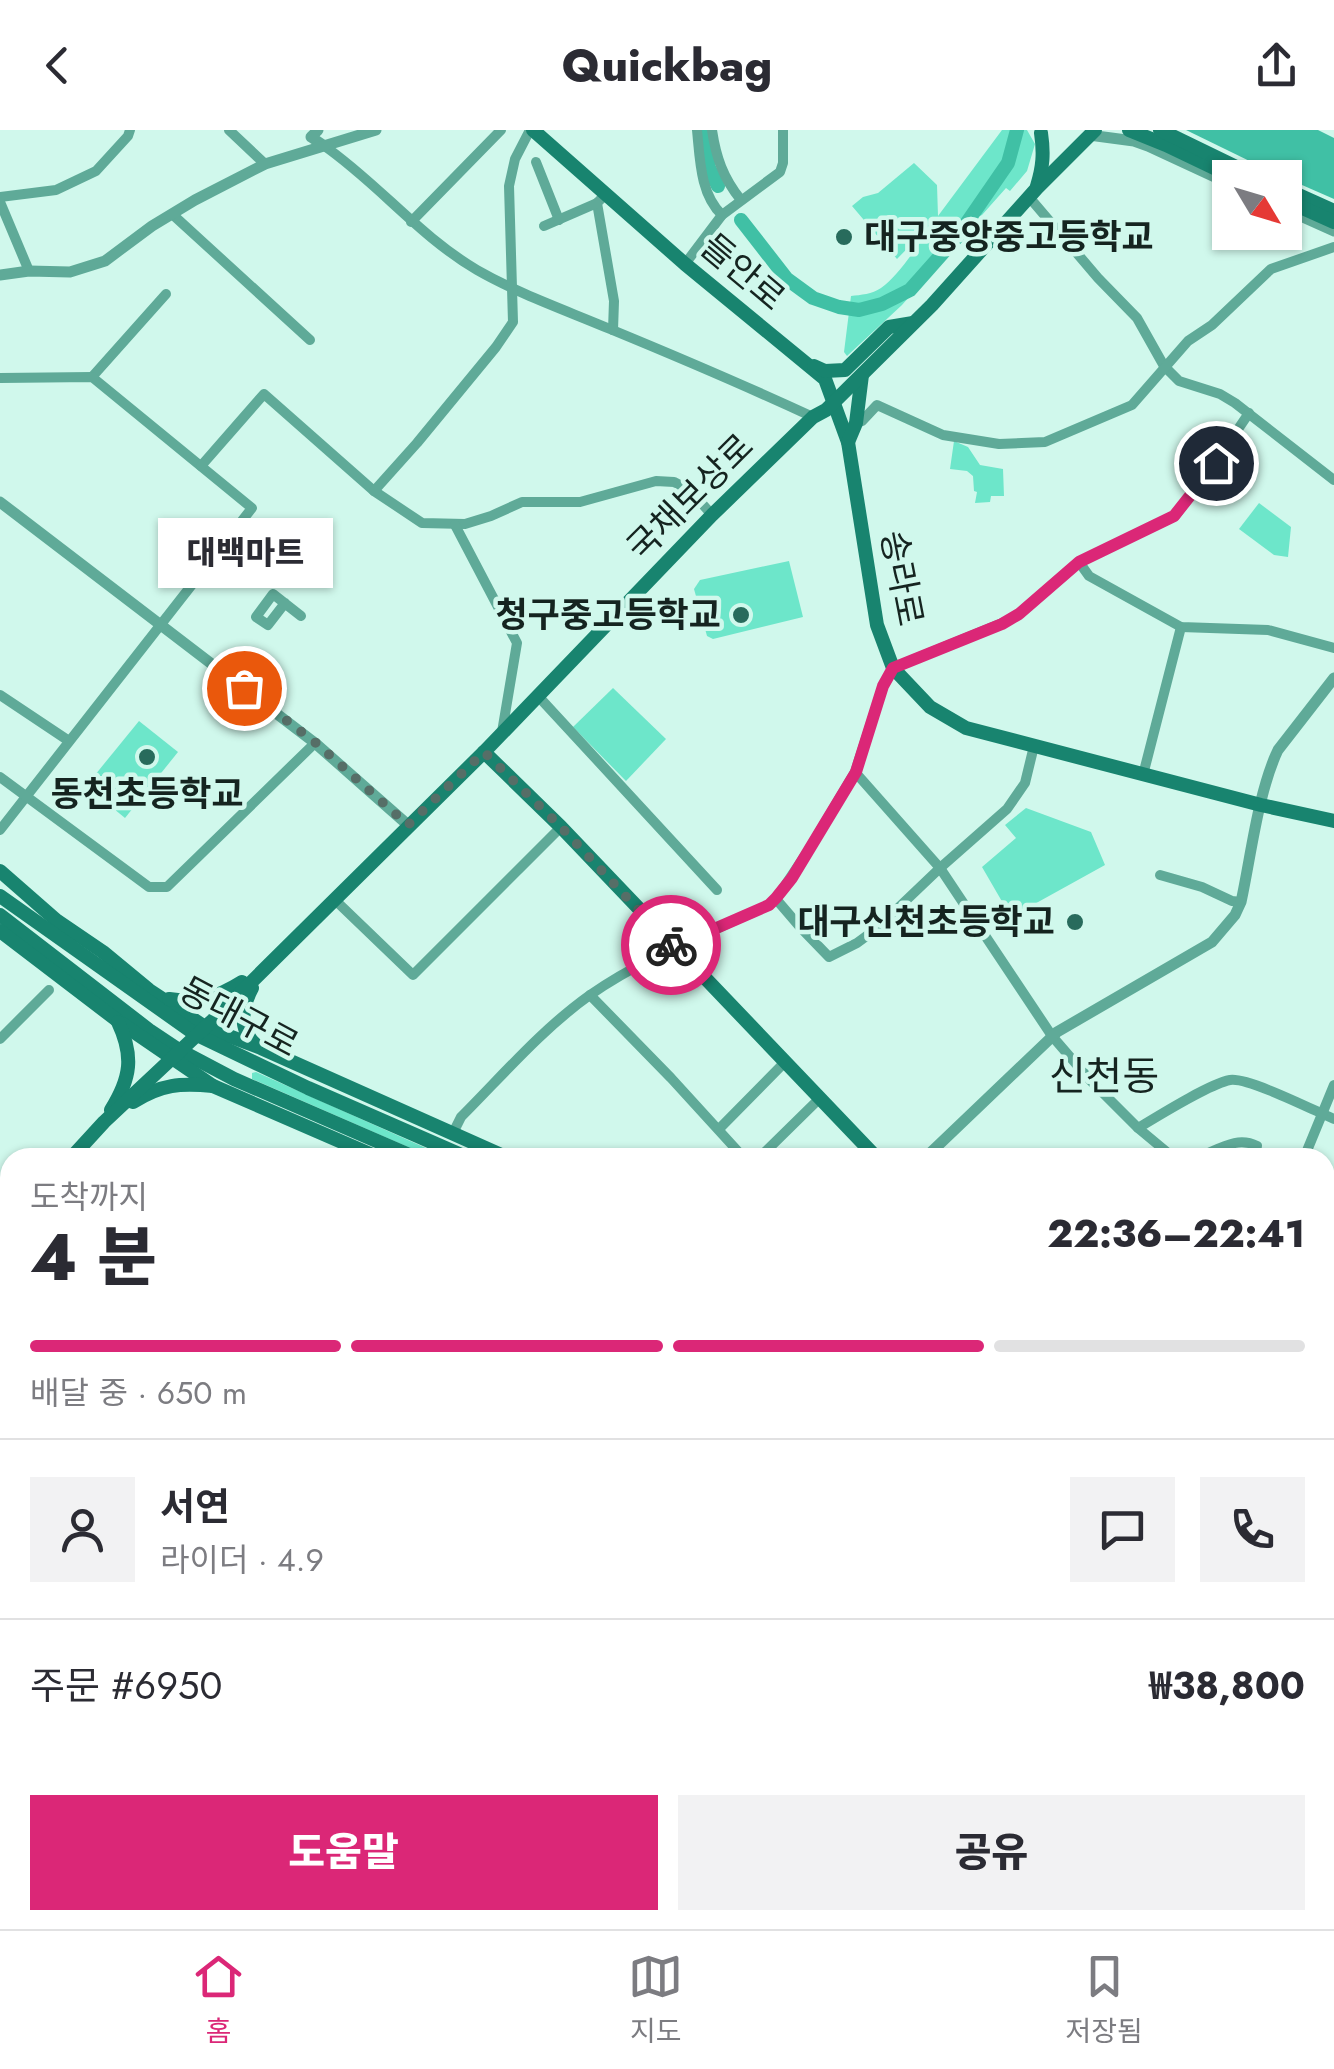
<!DOCTYPE html>
<html lang="ko">
<meta charset="utf-8">
<style>
:root{--surface:#fff;--page:#f2f2f3;--text:#2b2b33;--muted:#7c7c81;--line:#e1e1e2;--accent:#db2777}
body{margin:0;font-family:Jost,"Noto Sans KR",sans-serif;background:var(--page);color:var(--text);height:100vh;display:flex;flex-direction:column;font-size:38px;white-space:nowrap}
*{box-sizing:border-box;margin:0}
p{font-size:32px;color:var(--muted)}
.icon{flex:none;width:55px;height:55px;fill:none;stroke:currentColor;stroke-width:2;stroke-linecap:round;stroke-linejoin:round}
.map{position:relative;flex:1;overflow:hidden}
.drawer{position:absolute;left:0px;top:1018px;width:1335px;height:782px;display:flex;flex-direction:column;background:var(--surface);border-radius:30px 30px 0 0;box-shadow:0 2px 8px #0004}
.drawer>*{flex:none}
.needle{width:65px;rotate:128deg}
.tools{position:absolute;left:1212px;top:30px;display:grid;gap:20px}
.tools a{display:grid;place-items:center;width:90px;height:90px;border-radius:0px;background:var(--surface);box-shadow:0 2px 8px #0004;font-size:50px}
.pin{position:absolute;display:grid;place-items:center;width:85px;height:85px;color:#fff;margin:-42px;border:5px solid #fff;border-radius:50%;box-shadow:0 2px 10px #0007}
.courier{position:absolute;display:grid;place-items:center;width:100px;height:100px;margin:-50px;border:8px solid #db2777;border-radius:50%;background:#fff;color:#222;box-shadow:0 2px 12px #0007}
.bubble{position:absolute;height:70px;border-radius:0px;background:var(--surface);box-shadow:0 2px 8px #0004;font-size:32px;font-weight:800;line-height:70px;text-align:center}
.summary em{font-style:normal;font-weight:800}
.summary div{display:flex;flex-direction:column-reverse}
.summary{display:flex;align-items:center;justify-content:space-between;height:170px;padding:0 30px}
h1{font-size:65px;font-weight:800;line-height:75px}
.bar{display:grid;grid-template-columns:repeat(4,1fr);gap:15px 10px;align-content:center;height:120px;padding:0 30px}
.bar i{height:12px;border-radius:8px;background:var(--line)}
.bar .current{background:var(--accent)}
.bar p{grid-column:span 4}
.line{display:flex;align-items:center;gap:25px;padding:0 30px;border-top:2px solid var(--line)}
.line div{flex:1}
.round{display:grid;place-items:center;flex:none;width:105px;height:105px;border-radius:0px;background:var(--page)}
.action{display:flex;gap:20px;margin-top:auto;padding:20px 30px}
.action a{flex:1;height:115px;border-radius:0px;background:var(--accent);color:#fff;font-size:40px;font-weight:800;line-height:115px;text-align:center}
.action a+a{background:var(--page);color:var(--text)}
header{display:flex;justify-content:space-between;align-items:center;height:130px;padding:0 30px;background:var(--surface);font-size:45px;font-weight:800}
.menu{display:flex;justify-content:space-around;align-items:center;height:140px;border-top:2px solid var(--line);background:var(--surface);font-size:28px;color:var(--muted)}
.menu a{display:grid;justify-items:center;gap:5px}
.menu .current{color:var(--accent)}
.map>svg:first-child{display:block}
.green{fill:#6de6ca}
.water{fill:#40c0a5}
.lines{fill:none;stroke-linecap:round;stroke-linejoin:round}
.river{stroke:#40c0a5;stroke-width:14}
.minor{stroke:#5faa98;stroke-width:10}
.tertiary{stroke:#5faa98;stroke-width:11}
.secondary{stroke:#18846f;stroke-width:14}
.done{stroke:#566e67;stroke-width:10;stroke-dasharray:0 18}
.route{stroke:#db2777;stroke-width:12}
.poi-dot{fill:#286b5c;stroke:#d0f8ec;stroke-width:4}
.labels{text-anchor:middle;dominant-baseline:central;stroke-width:9;stroke-linejoin:round;paint-order:stroke}
.poi-label{font-size:35px;font-weight:bold;fill:#152420;stroke:#d0f8ec;text-anchor:end}
.street-label{font-size:35px;fill:#152420;stroke:#d0f8ec}
.quarter-label{font-size:40px;fill:#152420;stroke:#d0f8ec}
</style>
<header><svg class="icon" aria-label="back" viewBox="0 0 24 24"><path d="M15 5l-7 7 7 7"/></svg>Quickbag<svg class="icon" aria-label="share" viewBox="0 0 24 24"><path d="M12 15V3M7 8l5-5 5 5M5 13v7h14v-7"/></svg></header>
<div class="map">
<svg width="1334" height="1799" viewBox="0 0 1334 1799">
<rect width="100%" height="100%" fill="#d0f8ec"/>
<g class="green">
<path d="M1002,0H1027L1035,14L1027,41L1010,61L1006,58L902,175L847,226L844,222L851,166C861,165 872,164 881,158C901,144 921,110 936,89L897,129L852,76L863,67L878,63L914,33L937,55L938,86Z"/>
<path d="M954,311L968,317L980,335L1003,339L1004,366H991L990,372L975,373L977,362L974,361L973,346L967,341L950,339Z"/>
<path d="M1259,373L1291,397L1288,427L1274,425L1239,399Z"/>
<path d="M789,431L803,487L713,509L707,506L694,459L700,450Z"/>
<path d="M613,558L666,609L626,651L573,597Z"/>
<path d="M139,591L178,622L125,688L86,656Z"/>
<path d="M1026,678L1091,702L1105,735L1011,787L982,737L1016,708L1005,695Z"/>
<path d="M256,942L446,1027H431L252,949V943Z"/>
</g>
<path class="water" d="M1186,0H1318L1334,8V69L1270,41Z"/>
<g class="lines">
<g class="river">
<path d="M704,0L709,38L718,56"/>
<path d="M741,90L787,149L813,168L839,177L859,180L882,174L910,160L957,107L1008,33L1017,0"/>
</g>
<g class="minor">
<path d="M229,0L265,34"/>
<path d="M697,0C700,29 700,64 722,85"/>
<path d="M712,0C716,27 723,48 741,70"/>
<path d="M323,15C378,53 419,106 477,140C519,164 565,180 610,199C678,227 746,256 813,287"/>
<path d="M536,32L559,90"/>
<path d="M606,64L597,73L614,171L613,200"/>
<path d="M0,67L56,60L96,41L128,6L130,0"/>
<path d="M1029,67L1098,148L1137,188L1164,236L1179,251L1220,264L1235,273L1334,350"/>
<path d="M0,72L29,141"/>
<path d="M172,84L310,210"/>
<path d="M411,92L501,0"/>
<path d="M544,96L597,73"/>
<path d="M685,134L722,85L780,42L783,33V0"/>
<path d="M92,247L166,164"/>
<path d="M0,248L92,247L252,378L0,700"/>
<path d="M856,293L862,291L877,275L943,305L999,314L1045,312L1132,275L1188,211L1212,195L1271,139L1334,117"/>
<path d="M201,336L264,264L374,361L422,393L465,394L491,386L522,372H580L656,351L674,352L691,361L712,385"/>
<path d="M374,361L417,313L496,217L513,192L509,56L515,29L530,0"/>
<path d="M455,395L517,513L502,602"/>
<path d="M1079,432L1089,446L1181,497L1268,500L1334,518"/>
<path d="M285,473L268,495L256,487L273,464L301,486"/>
<path d="M0,565L69,611"/>
<path d="M538,566L717,760"/>
<path d="M855,642L940,738L1052,906L1090,950L1138,998L1174,1028"/>
<path d="M1143,645L1181,497"/>
<path d="M0,647L149,757H167L315,613"/>
<path d="M1160,745L1202,757L1232,771L1241,772"/>
<path d="M776,769L800,797L829,827L857,813L876,799L940,738L1007,679L1025,653L1034,616"/>
<path d="M335,770L413,845L561,697"/>
<path d="M590,865L671,948L744,1028"/>
<path d="M0,909L49,860"/>
<path d="M1138,998C1158,986 1209,954 1230,950C1248,947 1313,980 1334,989"/>
<path d="M719,999L784,933"/>
<path d="M453,1003L461,987C502,946 542,899 590,865C644,827 709,803 769,775L776,769L808,721L855,642L883,556L893,538L1005,492L1019,484L1079,432L1175,386L1215,333L1249,283"/>
<path d="M759,1028L819,969"/>
<path d="M1196,1028C1217,1021 1236,1005 1257,1016L1254,1028"/>
<path d="M1304,1028L1334,955"/>
<path d="M1325,1181L1334,1160"/>
<path d="M0,1312L9,1282"/>
<path d="M0,1396L9,1401L5,1440L0,1441"/>
<path d="M0,1492L10,1536"/>
<path d="M0,1633L10,1635"/>
<path d="M1325,1696L1334,1680"/>
<path d="M83,1790L85,1799"/>
<path d="M340,1790V1799"/>
<path d="M617,1790L625,1799"/>
<path d="M233,1799L259,1790"/>
<path d="M710,1799H725"/>
<path d="M1017,1799L1021,1790"/>
</g>
<g class="tertiary">
<path d="M318,0L311,7L323,15"/>
<path d="M1089,5L1134,11L1148,16L1230,54"/>
<path d="M1285,79L1334,101"/>
<path d="M0,145L29,141L70,142L105,131L152,96L195,70L265,34L376,0"/>
<path d="M0,372L315,613L408,695"/>
<path d="M925,1028L1057,902L1212,812L1235,785L1241,772C1251,726 1258,662 1278,620L1334,548"/>
</g>
<g class="secondary">
<path d="M533,0L685,134L825,249L848,312L877,495L893,538L930,577L966,598L1261,675L1334,691"/>
<path d="M1129,0L1166,15L1235,48"/>
<path d="M1160,0L1259,48"/>
<path d="M1037,56C1043,37 1044,23 1041,3"/>
<path d="M1285,59L1334,81"/>
<path d="M1285,70L1334,92"/>
<path d="M814,236L825,241L845,240L889,197L913,193"/>
<path d="M848,312L856,293L862,245"/>
<path d="M484,622L561,697L877,1028"/>
<path d="M0,741L56,790L103,822L149,860L205,897L261,918L508,1028"/>
<path d="M0,766L195,904L308,958L468,1028"/>
<path d="M0,785L149,900L179,920L234,949L416,1028"/>
<path d="M0,801L118,891L213,956L379,1028"/>
<path d="M252,858C242,877 238,899 256,915"/>
<path d="M169,869C198,874 218,867 242,852"/>
<path d="M133,972C162,954 180,953 213,956"/>
<path d="M111,980C131,948 134,926 118,892"/>
<path d="M71,1028L104,992L213,890L484,622L712,385L813,287L826,280L932,175L1037,58L1095,0"/>
<path d="M0,1112L10,1095"/>
<path d="M0,1219L10,1242"/>
<path d="M7,1239L2,1256L10,1284"/>
<path d="M1325,1302L1334,1305"/>
<path d="M1325,1411L1334,1388"/>
<path d="M1325,1772L1334,1780"/>
<path d="M151,1790L154,1799"/>
<path d="M173,1790L176,1799"/>
<path d="M952,1790L962,1799"/>
<path d="M1312,1790L1319,1799"/>
<path d="M1164,1799L1168,1790"/>
</g>
</g>
<g class="lines">
<path class="done" d="M244,558L316,613L408,695L484,622L561,697L671,815"/>
<path class="route" d="M671,815L673,817L769,775L776,768L792,748L856,642L883,556L893,538L1002,494L1019,484L1079,432L1174,386L1216,333"/>
</g>
<g class="poi-dot">
<circle cx="844" cy="107" r="10"/>
<circle cx="741" cy="485" r="10"/>
<circle cx="147" cy="627" r="10"/>
<circle cx="1075" cy="792" r="10"/>
</g>
<g class="labels">
<g class="poi-label">
<text x="864" y="107" text-anchor="start">대구중앙중고등학교</text>
<text x="721" y="485">청구중고등학교</text>
<text x="147" y="664" text-anchor="middle">동천초등학교</text>
<text x="1055" y="792">대구신천초등학교</text>
</g>
<g class="street-label">
<text transform="translate(743 142) rotate(40)">들안로</text>
<text transform="translate(690 367) rotate(-45)">국채보상로</text>
<text transform="translate(902 448) rotate(79)">송라로</text>
<text transform="translate(239 887) rotate(28)">동대구로</text>
</g>
<g class="quarter-label">
<text x="1104" y="946">신천동</text>
</g>
</g>
</svg>
<div class="tools">
<a><svg class="needle" viewBox="-14 -14 28 28"><path d="M0-13l5 13h-10z" fill="#e53935"/><path d="M0 13l5-13h-10z" fill="#7c7c81"/></svg></a>
</div>
<div class="pin" style="left:244px;top:558px;background:#ea580c"><svg class="icon" aria-label="bag" viewBox="0 0 24 24"><path d="M5 8h14l-1 12H6zM9 8a3 3 0 0 1 6 0"/></svg></div>
<div class="pin" style="left:1216px;top:333px;background:#1f2937"><svg class="icon" aria-label="home" viewBox="0 0 24 24"><path d="M3 11l9-7 9 7M6 9v11h12V9"/></svg></div>
<div class="courier" style="left:671px;top:815px"><svg class="icon" aria-label="bike" viewBox="0 0 24 24"><circle cx="6" cy="16" r="4"/><circle cx="18" cy="16" r="4"/><path d="M6 16l4-8h5l3 8M10 8l3 8H6M13 5h3"/></svg></div>
<div class="bubble" style="left:158px;top:388px;width:175px">대백마트</div>
<section class="drawer">
<div class="summary"><div><h1>4 분</h1><p>도착까지</p></div><em>22:36–22:41</em></div>
<div class="bar"><i class="current"></i><i class="current"></i><i class="current"></i><i></i><p>배달 중 · 650 m</p></div>
<div class="line" style="height:180px"><a class="round"><svg class="icon" aria-label="person" viewBox="0 0 24 24"><circle cx="12" cy="8" r="4"/><path d="M4 21q1-7 8-7t8 7"/></svg></a><div><b>서연</b><p>라이더 · 4.9</p></div><a class="round"><svg class="icon" aria-label="chat" viewBox="0 0 24 24"><path d="M4 5h16v11H9l-5 4z"/></svg></a><a class="round"><svg class="icon" aria-label="phone" viewBox="0 0 24 24"><path d="M5 4h4l2 5-3 2q2 4 5 5l2-3 5 2v4C11 20 4 13 5 4z"/></svg></a></div>
<div class="line" style="height:130px"><div>주문 #6950</div><b>₩38,800</b></div>
<div class="action"><a>도움말</a><a>공유</a></div>
</section>
</div>
<nav class="menu">
<a class="current"><svg class="icon" aria-label="home" viewBox="0 0 24 24"><path d="M3 11l9-7 9 7M6 9v11h12V9"/></svg>홈</a>
<a><svg class="icon" aria-label="map" viewBox="0 0 24 24"><path d="M3 6l6-2 6 2 6-2v14l-6 2-6-2-6 2zM9 4v14M15 6v14"/></svg>지도</a>
<a><svg class="icon" aria-label="saved" viewBox="0 0 24 24"><path d="M7 4h10v16l-5-4-5 4z"/></svg>저장됨</a>
</nav>
